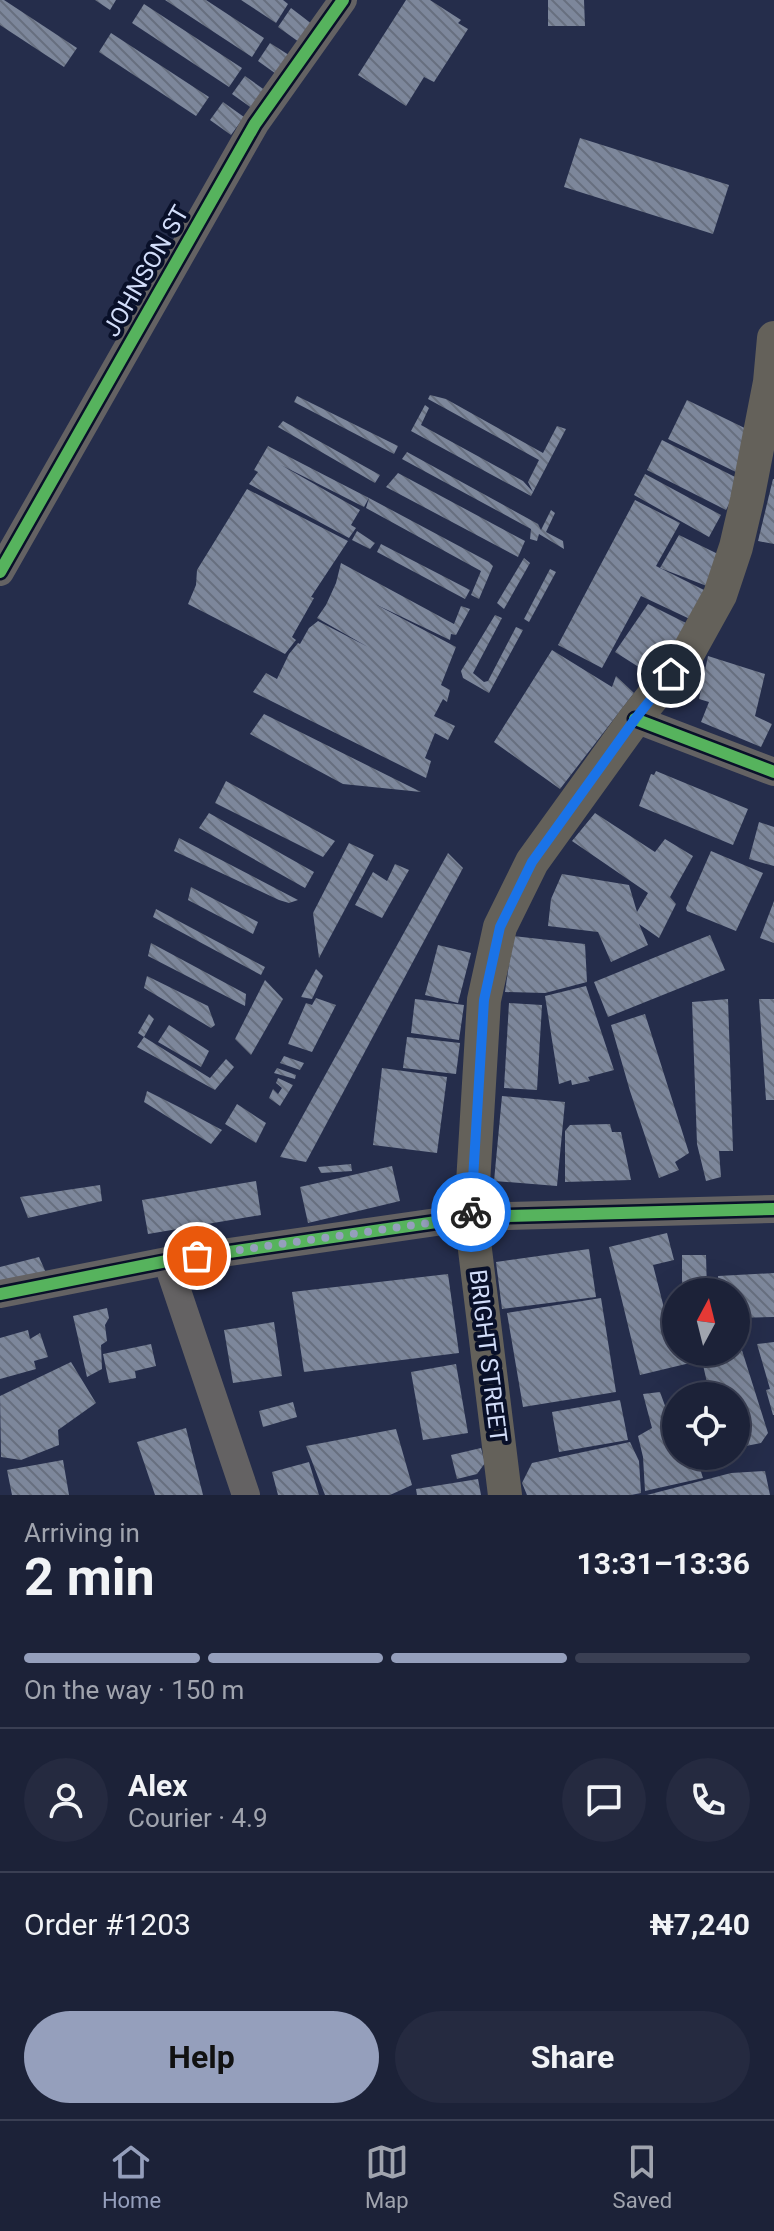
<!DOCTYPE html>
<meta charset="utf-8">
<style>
:root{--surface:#1c2238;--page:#252a40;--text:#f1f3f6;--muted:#a0a4ae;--line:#3a3f53;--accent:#959fbc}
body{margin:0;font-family:Roboto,sans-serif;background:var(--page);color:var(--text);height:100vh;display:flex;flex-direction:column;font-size:30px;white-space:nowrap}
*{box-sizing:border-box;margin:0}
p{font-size:26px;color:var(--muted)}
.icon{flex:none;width:44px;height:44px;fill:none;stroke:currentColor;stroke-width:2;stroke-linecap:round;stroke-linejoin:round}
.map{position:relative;height:1495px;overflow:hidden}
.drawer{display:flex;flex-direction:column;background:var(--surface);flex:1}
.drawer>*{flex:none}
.needle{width:52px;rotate:7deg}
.buttons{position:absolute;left:662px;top:1278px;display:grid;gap:16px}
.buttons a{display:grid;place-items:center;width:88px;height:88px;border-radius:50%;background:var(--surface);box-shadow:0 8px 32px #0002,0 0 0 2px var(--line);font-size:40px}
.pin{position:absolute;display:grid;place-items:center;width:68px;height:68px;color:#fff;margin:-34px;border:4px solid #fff;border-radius:50%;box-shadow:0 2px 8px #0007}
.courier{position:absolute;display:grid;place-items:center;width:80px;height:80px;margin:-40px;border:6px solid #1a73e8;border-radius:50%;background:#fff;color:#222;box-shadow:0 2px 10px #0007}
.overview em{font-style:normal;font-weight:700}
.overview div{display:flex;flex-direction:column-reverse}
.overview{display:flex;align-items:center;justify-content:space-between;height:136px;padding:0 24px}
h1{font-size:52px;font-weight:700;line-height:60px}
.bar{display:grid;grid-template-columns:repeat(4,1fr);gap:12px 8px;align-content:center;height:96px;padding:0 24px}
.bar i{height:10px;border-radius:6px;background:var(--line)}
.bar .current{background:var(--accent)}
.bar p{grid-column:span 4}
.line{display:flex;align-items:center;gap:20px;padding:0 24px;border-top:2px solid var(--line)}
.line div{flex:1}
.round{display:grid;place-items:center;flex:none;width:84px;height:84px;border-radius:42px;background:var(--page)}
.primary-button{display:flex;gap:16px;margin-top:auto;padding:16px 24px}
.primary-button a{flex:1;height:92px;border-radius:48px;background:var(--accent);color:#111;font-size:32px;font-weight:700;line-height:92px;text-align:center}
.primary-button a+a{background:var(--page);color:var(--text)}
.dock{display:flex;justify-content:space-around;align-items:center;height:112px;border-top:2px solid var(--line);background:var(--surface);font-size:22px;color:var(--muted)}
.dock a{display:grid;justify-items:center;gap:4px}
.dock .current{color:var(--accent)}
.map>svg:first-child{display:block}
.building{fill:url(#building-back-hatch)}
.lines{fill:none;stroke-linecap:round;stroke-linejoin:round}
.minor{stroke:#646263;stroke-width:28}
.major{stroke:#64615a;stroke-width:34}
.cycleway-casing{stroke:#091029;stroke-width:17}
.cycleway{stroke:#56b35d;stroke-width:12}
.done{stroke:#959fbc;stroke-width:8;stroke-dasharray:0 14.4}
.route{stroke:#1a73e8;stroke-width:10}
.labels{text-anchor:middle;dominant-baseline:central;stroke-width:8;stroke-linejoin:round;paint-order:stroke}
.street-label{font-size:24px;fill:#d2ddf9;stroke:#091029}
</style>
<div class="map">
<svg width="774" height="1495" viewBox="0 0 774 1495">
<defs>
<pattern id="building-back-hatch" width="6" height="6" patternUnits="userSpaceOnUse" patternTransform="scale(2)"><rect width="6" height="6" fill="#7d879b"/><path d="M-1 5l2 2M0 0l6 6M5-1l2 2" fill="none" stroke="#676f7f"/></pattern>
</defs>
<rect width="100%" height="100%" fill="#252d4b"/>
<g class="building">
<path d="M0,0H4L77,48L64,67L0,25Z"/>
<path d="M95,0H116L110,10Z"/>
<path d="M165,0H206L264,38L252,57Z"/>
<path d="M241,0H283L288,4L276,23Z"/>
<path d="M406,0H430L461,20L458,23L468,29L434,82L424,77L406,106L358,75Z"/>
<path d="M548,0H584L585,26H548Z"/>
<path d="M144,4L242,68L229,87L132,23Z"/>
<path d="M291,8L312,24L299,42L278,27Z"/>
<path d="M111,33L209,97L196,116L99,52Z"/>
<path d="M270,43L292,57L279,76L258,61Z"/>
<path d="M245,76L266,91L253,109L232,94Z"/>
<path d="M223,102L244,117L231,135L210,120Z"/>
<path d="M580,138L729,185L713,234L564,187Z"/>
<path d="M430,395L446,399L543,453L557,426L566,429L531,496L411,431L425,405L429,408L421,425L523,481L533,492L528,482L539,460L428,399Z"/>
<path d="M297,396L398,446L394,454L294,402Z"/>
<path d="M687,400L757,434L738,473L668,439Z"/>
<path d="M283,421L380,475L375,483L278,427Z"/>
<path d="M662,440L741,480L726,510L647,470Z"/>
<path d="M268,446L369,498L364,507L281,465L360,510L351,525L356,528L349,538L249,484L258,472L254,470Z"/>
<path d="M407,452L538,524L541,530L551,510L555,513L546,532L563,541L564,549L539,534L537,541L530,539L531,529L402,459Z"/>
<path d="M398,473L525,541L518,557L386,487Z"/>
<path d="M645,474L721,515L709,537L634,495Z"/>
<path d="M773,479H774V544L758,541Z"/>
<path d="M247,489L348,541L311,597L314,598L292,637L296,640L285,654L188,604L196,585L197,570Z"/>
<path d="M369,498L489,562L493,566L479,599L471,595L481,571L366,508Z"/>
<path d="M635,500L680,523L656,566L708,592L692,620L641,596L602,668L558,645Z"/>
<path d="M357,531L375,543L370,549L352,540Z"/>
<path d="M679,535L720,555L712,588L660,568Z"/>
<path d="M381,544L470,590L465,599L377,552Z"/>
<path d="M524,558L530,563L504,609L497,603Z"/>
<path d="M341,563L454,624L461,606L470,609L456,635L451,634L450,640L375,604L456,647L441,685L450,690L447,702L443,699L434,716L455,726L448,740L435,733L425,758L431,761L426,778L253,692L266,673L277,679L289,654L298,643L300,644L309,628L318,621L368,647L317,618L326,605L336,583Z"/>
<path d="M550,569L556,572L529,622L524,619Z"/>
<path d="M648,604L696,628L645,684V671L615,652Z"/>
<path d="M495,615L502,618L473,673L484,682L488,681L516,627L523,630L489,693L463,678L461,671Z"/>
<path d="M552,650L612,687L616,676L634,693L560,789L494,742Z"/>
<path d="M708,656L765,674L755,716L772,724L761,747L701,722L709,702L699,699Z"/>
<path d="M264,714L421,792L343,784L250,734Z"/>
<path d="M656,771L748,809L733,845L639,806L651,774L654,775Z"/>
<path d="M226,781L335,841L323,857L215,803Z"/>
<path d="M209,813L314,872L305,888L199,828Z"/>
<path d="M595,813L655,852L665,839L693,856L670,897L676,904L659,938L639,924L648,945L611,962L598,932L548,926L551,899L562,874L629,885L637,912L648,893L572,841Z"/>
<path d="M759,822L774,827V866L749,859Z"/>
<path d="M179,838L298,900L289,903L279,900L174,851Z"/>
<path d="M349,843L374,855L319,958L313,913Z"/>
<path d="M711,851L763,873L736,931L687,911L686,908Z"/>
<path d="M448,853L463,868L306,1162L280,1157Z"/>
<path d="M395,864L409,870L382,918L355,905L373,872L387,881Z"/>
<path d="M191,887L258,922L253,934L188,900Z"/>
<path d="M774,901V943L760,938Z"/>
<path d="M156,909L265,967L261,975L153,917Z"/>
<path d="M710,935L725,970L608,1017L594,982Z"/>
<path d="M513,936L585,944L587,982L545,993L505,992Z"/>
<path d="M151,943L246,994L245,1006L148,956Z"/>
<path d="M438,945L471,953L458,1003L425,995Z"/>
<path d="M316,969L323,976L312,999L301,997Z"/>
<path d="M147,976L208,1006L215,1025L211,1028L144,988Z"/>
<path d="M265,980L283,999L251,1055L235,1039Z"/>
<path d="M586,986L614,1070L588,1077L590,1081L572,1085L571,1080L559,1084L545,996Z"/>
<path d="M316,998L336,1005L312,1052L288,1044L306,1003L312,1005Z"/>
<path d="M415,999L464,1005L459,1040L411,1033Z"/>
<path d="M728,999L733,1151H719L721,1177L706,1181L697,1144L692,1002Z"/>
<path d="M759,999H774V1100H766Z"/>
<path d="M509,1003L542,1005L537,1090L504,1088Z"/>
<path d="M149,1014L154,1019L144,1037L138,1033Z"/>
<path d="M645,1014L689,1153L675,1162L679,1170L659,1178L630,1091L611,1025Z"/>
<path d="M169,1025L209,1051L201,1067L158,1042Z"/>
<path d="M144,1037L210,1078L226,1059L234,1067L215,1090L137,1047Z"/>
<path d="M407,1037L460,1043L456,1074L403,1068Z"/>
<path d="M284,1056L304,1063L300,1070L280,1063Z"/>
<path d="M277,1068L296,1075L295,1079L274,1073Z"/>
<path d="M382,1068L447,1077L437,1153L373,1145Z"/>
<path d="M278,1078L293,1085L280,1106L269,1098L273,1089L278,1094L282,1088L276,1083Z"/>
<path d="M147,1091L177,1106L222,1130L211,1144L144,1102Z"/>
<path d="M502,1096L565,1102L557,1186L494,1181Z"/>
<path d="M237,1104L266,1123L256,1143L225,1124Z"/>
<path d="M610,1124L612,1132H621L631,1180L565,1182V1131L570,1125Z"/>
<path d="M351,1164L352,1171L321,1173L318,1167Z"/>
<path d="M392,1166L400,1201L308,1223L300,1187Z"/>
<path d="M256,1181L261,1215L148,1234L142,1200Z"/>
<path d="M100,1185L102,1201L28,1218L20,1197Z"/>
<path d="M667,1233L674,1260L653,1265L664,1308L676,1305V1352H688L690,1363L640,1375L609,1247Z"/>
<path d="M589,1249L596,1297L502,1309L496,1262Z"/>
<path d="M682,1255H706L707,1292H682Z"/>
<path d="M39,1257L47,1275L0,1289V1267Z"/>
<path d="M774,1273V1317L736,1318V1292H719L718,1276Z"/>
<path d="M448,1274L459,1353L304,1372L292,1292Z"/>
<path d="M601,1298L616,1392L523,1407L507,1313Z"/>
<path d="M107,1308L109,1318L105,1325L107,1341L101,1345L102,1369L87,1377L73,1316Z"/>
<path d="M274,1322L282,1376L233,1383L224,1330Z"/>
<path d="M28,1330L30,1339L40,1333L48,1357L34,1361L36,1369L0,1379V1338Z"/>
<path d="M774,1342V1415H773L766,1390L770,1389L757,1344Z"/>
<path d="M151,1344L156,1366L135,1371L136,1378L109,1383L103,1354Z"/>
<path d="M740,1344L768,1433L761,1443L736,1448V1396H710L701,1356L714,1352H736V1345Z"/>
<path d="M71,1362L96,1403L58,1430L59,1445L21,1460L1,1457L0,1396Z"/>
<path d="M456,1364L468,1433L423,1440L411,1372Z"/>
<path d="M660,1392L676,1436V1456H696L703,1478L645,1491L643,1457L638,1436L652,1428L643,1394Z"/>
<path d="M620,1400L628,1440L559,1452L552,1412Z"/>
<path d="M293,1402L297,1417L263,1427L259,1411Z"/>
<path d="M186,1428L203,1495H155L137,1442Z"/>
<path d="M396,1429L412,1485L390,1495H325L306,1446Z"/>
<path d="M630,1442L639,1461L641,1493L631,1495H527L522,1483L532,1463Z"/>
<path d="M481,1448L485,1463L477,1474L457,1479L451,1455Z"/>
<path d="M63,1460L69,1495H12L7,1470Z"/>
<path d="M309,1462L319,1495H278L272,1472Z"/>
<path d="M765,1471L770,1495H647L731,1473Z"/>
<path d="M478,1479L481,1495H417L416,1489Z"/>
</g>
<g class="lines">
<g class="minor">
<path d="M0,572L255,124L343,0"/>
<path d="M635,719L774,772"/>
<path d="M167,1261L246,1495"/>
<path d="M0,1294L167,1261L471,1217L774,1209"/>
</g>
<path class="major" d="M505,1495L471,1217L484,1000L500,927L532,862L635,719L689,651L720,595L736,547L747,500L770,382L774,338"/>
<g class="cycleway-casing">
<g id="cycleway">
<path d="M0,572L255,124L343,0"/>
<path d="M635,719L774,772"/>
<path d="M0,1294L167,1261L471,1217L774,1209"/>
</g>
</g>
<use href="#cycleway" class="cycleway"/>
</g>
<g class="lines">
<path class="done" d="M197,1256L471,1217V1212"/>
<path class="route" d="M471,1212L484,1000L500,927L532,862L635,719L671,674"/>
</g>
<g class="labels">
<g class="street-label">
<text transform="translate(146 271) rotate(-60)">JOHNSON ST</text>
<text transform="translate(488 1356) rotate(83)">BRIGHT STREET</text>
</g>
</g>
</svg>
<div class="buttons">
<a><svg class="needle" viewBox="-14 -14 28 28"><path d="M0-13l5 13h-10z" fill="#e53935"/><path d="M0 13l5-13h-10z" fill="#a0a4ae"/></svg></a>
<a><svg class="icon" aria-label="locate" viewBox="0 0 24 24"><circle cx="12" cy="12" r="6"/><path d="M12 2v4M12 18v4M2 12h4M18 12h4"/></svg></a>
</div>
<div class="pin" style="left:197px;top:1256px;background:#ea580c"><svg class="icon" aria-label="bag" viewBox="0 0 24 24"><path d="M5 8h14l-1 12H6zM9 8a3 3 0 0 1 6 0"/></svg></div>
<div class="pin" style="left:671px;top:674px;background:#1f2937"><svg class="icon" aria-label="home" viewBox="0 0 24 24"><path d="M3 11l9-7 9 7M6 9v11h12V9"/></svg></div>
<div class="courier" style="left:471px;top:1212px"><svg class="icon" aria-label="bike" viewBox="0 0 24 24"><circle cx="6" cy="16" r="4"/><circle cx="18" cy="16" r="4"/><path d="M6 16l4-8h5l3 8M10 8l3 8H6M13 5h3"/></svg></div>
</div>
<section class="drawer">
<div class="overview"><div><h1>2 min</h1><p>Arriving in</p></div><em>13:31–13:36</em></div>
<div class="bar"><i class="current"></i><i class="current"></i><i class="current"></i><i></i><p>On the way · 150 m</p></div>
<div class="line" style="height:144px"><a class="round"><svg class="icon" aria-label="person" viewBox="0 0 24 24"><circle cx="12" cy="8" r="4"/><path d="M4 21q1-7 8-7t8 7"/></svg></a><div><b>Alex</b><p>Courier · 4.9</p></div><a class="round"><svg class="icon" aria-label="chat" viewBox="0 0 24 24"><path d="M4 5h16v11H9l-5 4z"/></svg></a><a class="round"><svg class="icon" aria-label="phone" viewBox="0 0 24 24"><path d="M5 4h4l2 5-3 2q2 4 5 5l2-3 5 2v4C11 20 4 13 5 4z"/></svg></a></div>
<div class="line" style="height:104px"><div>Order #1203</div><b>₦7,240</b></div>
<div class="primary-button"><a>Help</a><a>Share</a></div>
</section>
<nav class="dock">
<a class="current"><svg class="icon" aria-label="home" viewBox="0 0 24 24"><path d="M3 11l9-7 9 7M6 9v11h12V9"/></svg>Home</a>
<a><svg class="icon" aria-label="map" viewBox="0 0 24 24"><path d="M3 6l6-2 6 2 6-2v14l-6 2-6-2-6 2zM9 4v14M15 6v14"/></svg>Map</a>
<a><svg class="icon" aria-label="saved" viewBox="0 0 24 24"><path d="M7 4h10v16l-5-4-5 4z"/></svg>Saved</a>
</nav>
